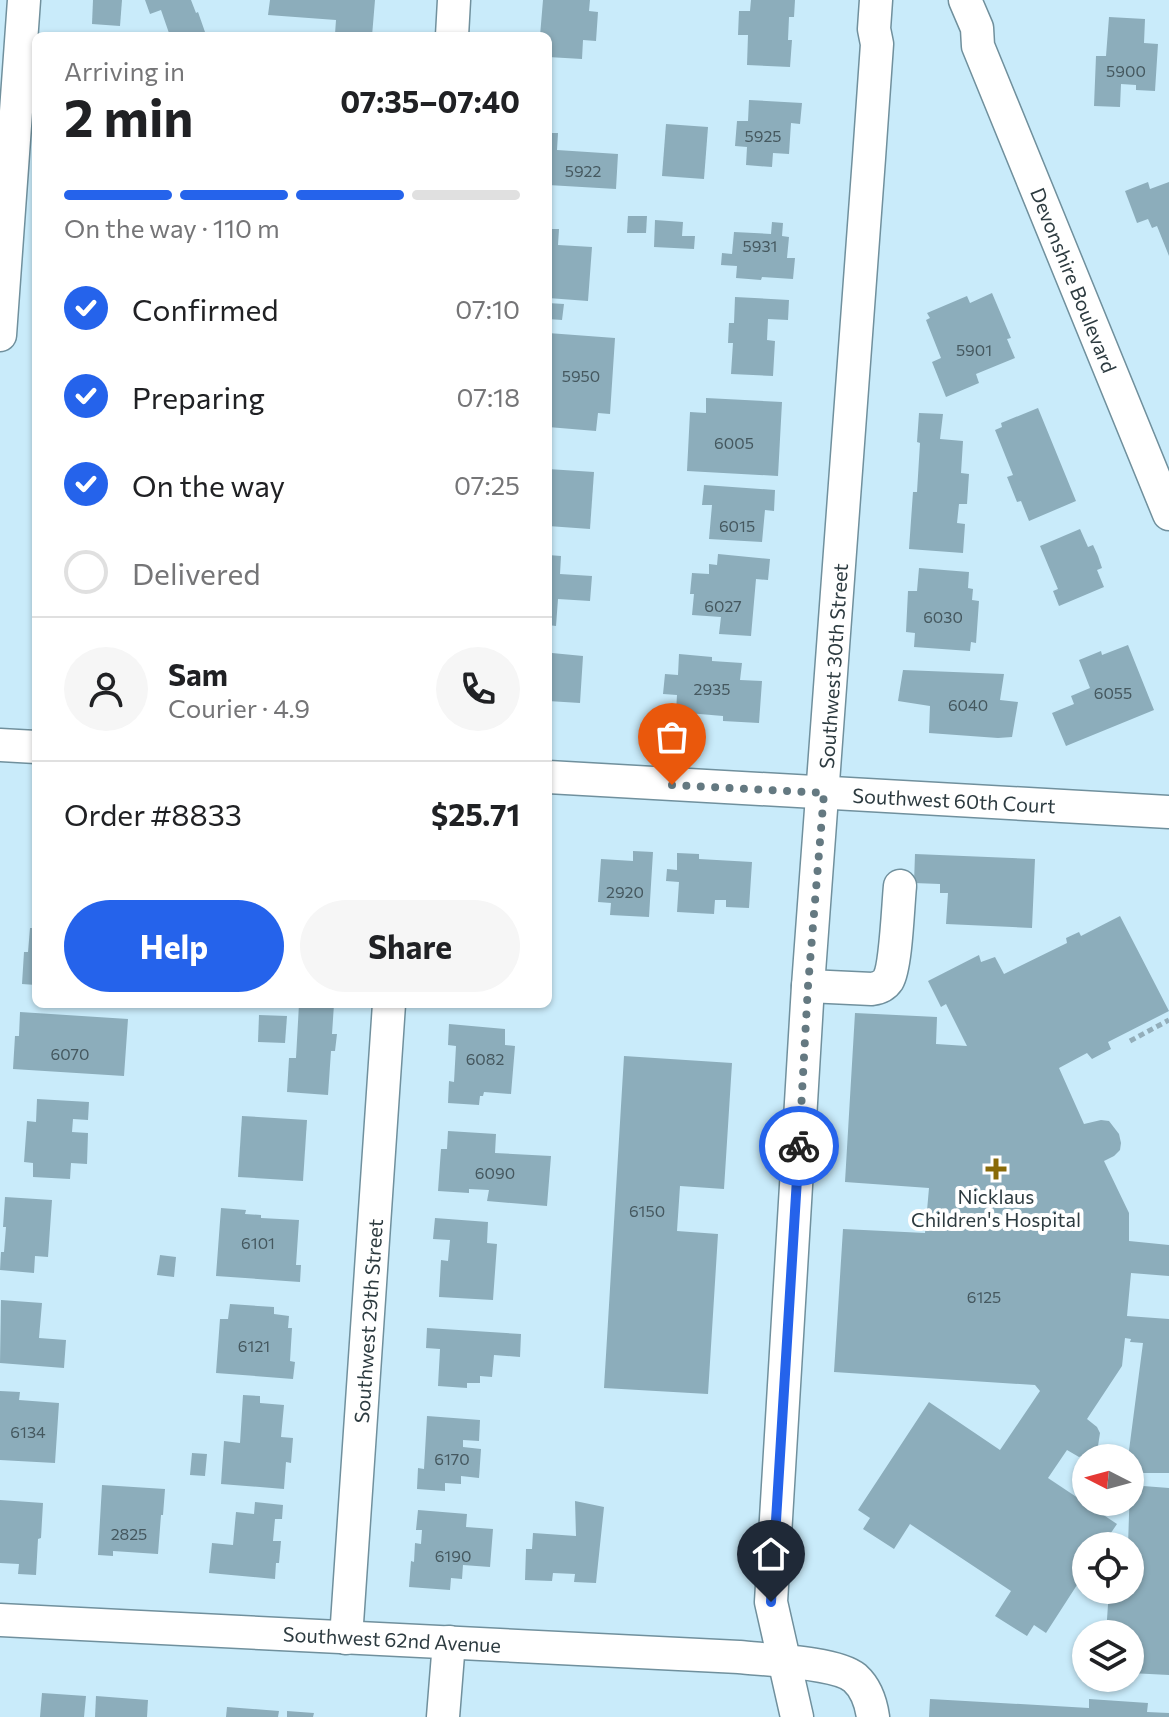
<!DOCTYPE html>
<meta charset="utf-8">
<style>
:root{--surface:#fff;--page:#f6f6f6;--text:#202124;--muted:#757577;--line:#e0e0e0;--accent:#2563eb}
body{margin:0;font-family:Commissioner,sans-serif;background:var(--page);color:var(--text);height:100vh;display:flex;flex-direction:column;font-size:30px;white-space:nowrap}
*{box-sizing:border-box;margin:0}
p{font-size:26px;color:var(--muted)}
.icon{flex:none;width:44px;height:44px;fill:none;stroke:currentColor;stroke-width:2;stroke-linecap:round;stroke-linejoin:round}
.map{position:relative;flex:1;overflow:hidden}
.drawer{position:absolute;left:32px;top:32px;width:520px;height:976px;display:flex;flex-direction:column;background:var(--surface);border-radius:12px;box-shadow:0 2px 6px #0004}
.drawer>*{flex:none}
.needle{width:52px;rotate:276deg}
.controls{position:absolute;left:1072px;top:1444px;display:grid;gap:16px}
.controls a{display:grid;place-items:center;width:72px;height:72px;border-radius:50%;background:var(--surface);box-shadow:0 2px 6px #0004;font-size:40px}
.pin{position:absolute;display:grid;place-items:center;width:68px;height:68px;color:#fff;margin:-82px -34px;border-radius:50% 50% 50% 0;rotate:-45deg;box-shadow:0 0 8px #0007}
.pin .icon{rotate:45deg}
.courier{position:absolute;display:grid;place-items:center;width:80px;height:80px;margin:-40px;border:6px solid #2563eb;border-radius:50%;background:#fff;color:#222;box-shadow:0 2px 10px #0007}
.overview em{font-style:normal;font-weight:700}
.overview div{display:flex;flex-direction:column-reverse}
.overview{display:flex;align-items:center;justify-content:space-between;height:136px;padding:0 32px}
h1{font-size:52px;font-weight:700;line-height:60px}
.bar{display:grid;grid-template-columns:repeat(4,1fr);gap:12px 8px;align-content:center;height:96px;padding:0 32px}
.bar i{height:10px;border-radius:6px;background:var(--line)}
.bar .selected{background:var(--accent)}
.bar p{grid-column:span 4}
.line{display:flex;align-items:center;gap:20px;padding:0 32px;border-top:2px solid var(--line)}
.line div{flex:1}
.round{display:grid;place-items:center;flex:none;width:84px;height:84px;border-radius:42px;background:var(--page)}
ol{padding:0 32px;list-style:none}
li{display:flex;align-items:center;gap:24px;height:88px}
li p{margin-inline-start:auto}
li .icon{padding:8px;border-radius:50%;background:var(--accent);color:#fff;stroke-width:4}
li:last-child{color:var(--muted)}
li i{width:44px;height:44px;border:4px solid var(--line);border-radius:50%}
.action{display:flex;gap:16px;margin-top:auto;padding:16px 32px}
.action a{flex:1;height:92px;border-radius:48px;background:var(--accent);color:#fff;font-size:32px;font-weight:700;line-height:92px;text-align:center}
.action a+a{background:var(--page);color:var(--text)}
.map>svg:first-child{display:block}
.building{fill:#8cadbb}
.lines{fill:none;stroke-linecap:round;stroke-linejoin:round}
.minor-casing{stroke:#70909d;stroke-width:35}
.path{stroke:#93aeba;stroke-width:5;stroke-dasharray:6 4;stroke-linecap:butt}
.minor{stroke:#fff;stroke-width:32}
.done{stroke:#647981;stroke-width:8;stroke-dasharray:0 14.4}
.route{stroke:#2563eb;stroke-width:10}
.poi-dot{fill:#896a08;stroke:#fff;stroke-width:3}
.labels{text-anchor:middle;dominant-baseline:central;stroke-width:8;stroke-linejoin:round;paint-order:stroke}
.number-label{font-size:16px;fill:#45585f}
.street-label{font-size:20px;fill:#2d3b40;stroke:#fff}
.poi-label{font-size:20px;fill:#2d3b40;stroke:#fff}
</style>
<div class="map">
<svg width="1169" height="1717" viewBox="0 0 1169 1717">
<rect width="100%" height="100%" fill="#c9ebfa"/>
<g class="building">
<path d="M93,0H122L120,26L92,24Z"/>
<path d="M145,0H191L196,13L198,12L205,32L194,36H170L161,10L150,14Z"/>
<path d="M270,0H375L372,36L335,34L336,20L268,15Z"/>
<path d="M543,0H590L589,11L598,12L596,41L583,40L582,59L548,57V36H540Z"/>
<path d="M751,0H795L794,17H789L788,40H792L790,67L747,65L748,35H738L739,11H750Z"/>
<path d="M1109,17L1145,19L1144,43L1158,44L1155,91L1136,90V85L1121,84L1120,107L1094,106L1096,56H1106Z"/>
<path d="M749,100L802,103L800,124L791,123L789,154L773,153L772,167L746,165L747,147L735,146L737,121H748Z"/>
<path d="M666,124L708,127L704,179L662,176Z"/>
<path d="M548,133H558L557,150L618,154L616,189L548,185Z"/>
<path d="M1148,182L1150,189L1169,182V256L1157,226L1152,228L1148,219L1137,223L1125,191Z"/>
<path d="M628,216H647L646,233H627Z"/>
<path d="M655,220L683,222L682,236H695L694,249L654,247Z"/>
<path d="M772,222L783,223L782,236L789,237L787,258H795L793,279L762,277L761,280L736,278L737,266L721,265L722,253L732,254L734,232L771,234Z"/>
<path d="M548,229H559L558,245L592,247L588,301L548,298Z"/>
<path d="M992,293L1011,338L1007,339L1015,358L976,374L979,383L946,397L932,362L941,358L926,320L930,318L927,313L967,296L970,303Z"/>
<path d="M735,297L789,300L788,320L768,319L767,340L775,341L773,376L731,374L733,343H728L729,323H734Z"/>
<path d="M548,303L564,304L562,320L548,319Z"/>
<path d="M548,333L615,338L610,414L598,413L596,431L548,427L550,364H548Z"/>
<path d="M706,398L782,402L778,476L687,471L690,412L706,413Z"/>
<path d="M1038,408L1076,501L1029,521L1021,501L1017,502L1007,477L1013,475L995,430L1002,427L1001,423Z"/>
<path d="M919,413L943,414L940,439L963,441L961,473L969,474L967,504H959L957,523L965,524L963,553L909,549L913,492H917L920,443L917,442Z"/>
<path d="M548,469L594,472L590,529L548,526Z"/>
<path d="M704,485L775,490L774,511L765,510L762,542L709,539L712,505H702Z"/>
<path d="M1080,529L1088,547L1093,545L1098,556L1102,568L1097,570L1104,587L1059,606L1053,591L1058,589L1040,546Z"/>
<path d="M718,554L770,559L768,580L756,579L751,636L719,634L721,617L692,615L694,594H690L692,573L709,574V564L717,565Z"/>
<path d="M548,555L561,556L560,574L592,576L590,601L558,599L556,626L548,625Z"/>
<path d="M919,568L969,572L968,588L973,589L972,600L979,601L976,643L971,642L970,651L914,647L915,633L906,632L908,591H917Z"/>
<path d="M1128,645L1154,710L1066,746L1052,713L1074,704L1071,696L1090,688L1079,660L1101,651L1102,655Z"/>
<path d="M548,650H551L552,653L583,656L580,703L548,701Z"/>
<path d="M679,654L712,657V661L742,663L740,680L762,681L759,723L723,721V716L676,712L677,695L663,694L665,674L678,675Z"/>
<path d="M903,670L1004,674L1000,700L1018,702L1012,737L998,738L929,733L930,706L898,701Z"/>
<path d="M633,851L653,852L649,917L610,915L611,903L598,902L601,859L633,861Z"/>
<path d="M677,853L699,854V859L752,862L749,908L726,907V900H715L714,914L677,912L679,882L666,881L667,869L677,870Z"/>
<path d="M915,854L1035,859L1032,928L946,924L948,893H940V884L914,883Z"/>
<path d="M1120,916L1169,1011L1108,1042L1111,1049L1092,1059L1087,1053L1059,1068L1084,1124L1101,1120L1109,1121L1119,1134L1121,1143L1120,1150L1114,1156L1104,1161L1129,1213V1241L1169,1245V1276L1131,1273L1127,1316L1169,1319V1473H1130V1458H1128L1143,1343L1130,1342L1131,1339L1125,1338L1122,1366L1087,1419L1097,1427L1100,1433L1098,1446L1094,1451L1079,1457L1067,1450L1048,1478L1117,1524L1102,1546H1086V1571L1046,1633L1034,1625L1027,1636L995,1616L1011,1591L910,1524L894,1549L863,1529L870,1518L858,1510L929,1402L1000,1450L1040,1391L1035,1385L834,1372L843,1229L925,1233L929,1188L845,1182L855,1013L937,1017L936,1044L967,1046L946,1004L941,1007L928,981L979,955L981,962L995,957L1004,974L1067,943L1066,938L1079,932L1081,936Z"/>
<path d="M30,928H36V985L22,984L24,952H28Z"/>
<path d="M299,1004H334L332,1034H337L335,1051H331L328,1095L287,1092L289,1058H296Z"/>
<path d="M20,1012L128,1019L124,1076L13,1069L15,1036H19Z"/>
<path d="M259,1015L287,1016L285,1043L258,1042Z"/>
<path d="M449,1024L505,1029V1045L515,1046L511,1094L484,1092L483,1096H480L479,1105L448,1103L449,1081L454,1082L456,1046L448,1045Z"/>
<path d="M624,1056L732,1063L724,1189L680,1186L677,1231L718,1234L708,1394L604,1388Z"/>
<path d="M37,1099L89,1102L88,1120L73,1119L72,1132L88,1133L87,1164L71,1163L70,1179L33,1177V1163L24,1162L27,1121L36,1122Z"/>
<path d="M242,1116L307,1120L303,1181L238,1177Z"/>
<path d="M448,1131L496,1134L495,1153L551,1156L547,1206L487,1201L489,1190L469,1189V1193L438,1191L441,1149H447Z"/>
<path d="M5,1197L52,1200L48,1257L35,1256L34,1273L0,1270L1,1252H4L6,1227H3Z"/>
<path d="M221,1208L246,1210L245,1214L261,1215V1218L299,1220L296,1265H301L300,1282L216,1276Z"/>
<path d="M435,1218L488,1222L487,1243L497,1244L493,1300L439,1297L441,1260L448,1261L450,1240L433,1239Z"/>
<path d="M160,1255L176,1257L174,1277L157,1275Z"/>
<path d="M1,1300L42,1303L39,1338L66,1340L64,1368L0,1363Z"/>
<path d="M230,1304L274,1307V1314L289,1316L288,1328H292L290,1361L295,1362L293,1379L216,1373L220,1319H228Z"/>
<path d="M427,1328L521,1334L520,1357L494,1355L492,1377L480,1376V1383H467V1388L438,1386L440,1349L426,1348Z"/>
<path d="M0,1391L20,1392L19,1400L59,1403L55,1463L0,1460Z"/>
<path d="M243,1395L260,1396V1403L284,1405L281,1437L293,1438L291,1463L286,1462L284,1489L221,1484L224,1441L240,1443Z"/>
<path d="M427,1416L480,1420L479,1441L463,1440V1447L481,1449L479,1478L461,1476V1484L445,1483V1491L417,1489L418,1468L424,1469Z"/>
<path d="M192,1453L207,1454L205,1476L190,1475Z"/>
<path d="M102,1485L165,1489L163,1515H161L158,1554L113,1551V1556L98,1555Z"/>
<path d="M1130,1485L1169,1488V1675L1130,1673V1634H1106L1109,1590H1130V1546H1128Z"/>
<path d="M0,1500L43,1503L41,1538L38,1539L36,1575L18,1574L19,1564L0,1563Z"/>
<path d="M575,1501L604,1507L596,1583L574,1582L575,1574L553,1573L552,1581L525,1580L526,1549H532L533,1533L576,1536Z"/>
<path d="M255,1502L283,1505L282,1519H275L273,1541H281L279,1563H276L275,1579L209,1573L212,1543L233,1545L236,1512L254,1514Z"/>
<path d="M418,1510L467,1514L466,1527L493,1529L490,1567L463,1565L462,1579L451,1578L450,1590L409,1587L411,1561L414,1562L415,1543L421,1544L422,1530H416Z"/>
<path d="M42,1693L86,1696L84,1717H40Z"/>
<path d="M96,1696L148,1700L147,1717H95Z"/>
<path d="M930,1699L1089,1708V1699L1148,1703L1147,1712L1169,1713V1717H929Z"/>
<path d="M227,1707L279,1711L278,1717H226Z"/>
<path d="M287,1711L314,1713L313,1717H287Z"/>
</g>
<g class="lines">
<g class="minor-casing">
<g id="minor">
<path d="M965,0L977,28L978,46L1169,514"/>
<path d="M452,36L454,0"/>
<path d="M0,335L24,0"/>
<path d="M0,745L36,747"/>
<path d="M548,777L1169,812"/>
<path d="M808,986L872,989C879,988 884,986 888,980C896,967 898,905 900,886"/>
<path d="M0,1620L739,1657C766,1660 836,1662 855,1678C866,1688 871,1703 873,1717"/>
<path d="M346,1638L389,1004"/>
<path d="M443,1717L449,1642"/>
<path d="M797,1717L771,1602L808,986L869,158L877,44L874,29L876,0"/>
</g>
</g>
<path class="path" d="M1130,1041L1169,1020"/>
<use href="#minor" class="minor"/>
</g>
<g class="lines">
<path class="done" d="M672,785L824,793L808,986L799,1146"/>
<path class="route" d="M771,1602L799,1146"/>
</g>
<path class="poi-dot" d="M992 1157h8v8h8v8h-8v8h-8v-8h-8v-8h8z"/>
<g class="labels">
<g class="number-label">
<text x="1126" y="70">5900</text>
<text x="763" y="135">5925</text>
<text x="583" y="170">5922</text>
<text x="760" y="245">5931</text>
<text x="974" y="349">5901</text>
<text x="581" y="375">5950</text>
<text x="734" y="442">6005</text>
<text x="737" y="525">6015</text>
<text x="723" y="605">6027</text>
<text x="943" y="616">6030</text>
<text x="712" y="688">2935</text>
<text x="1113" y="692">6055</text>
<text x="968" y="704">6040</text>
<text x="625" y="891">2920</text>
<text x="70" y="1053">6070</text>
<text x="485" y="1058">6082</text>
<text x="495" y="1172">6090</text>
<text x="647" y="1210">6150</text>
<text x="258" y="1242">6101</text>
<text x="984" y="1296">6125</text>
<text x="254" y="1345">6121</text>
<text x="28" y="1431">6134</text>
<text x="452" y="1458">6170</text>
<text x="129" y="1533">2825</text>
<text x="453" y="1555">6190</text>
</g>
<g class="street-label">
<text transform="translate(1074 280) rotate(68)">Devonshire Boulevard</text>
<text transform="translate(833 666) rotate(-86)">Southwest 30th Street</text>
<text transform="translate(954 800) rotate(3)">Southwest 60th Court</text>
<text transform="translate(368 1321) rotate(-86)">Southwest 29th Street</text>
<text transform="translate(392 1639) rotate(3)">Southwest 62nd Avenue</text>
</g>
<g class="poi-label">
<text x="996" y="1196">Nicklaus<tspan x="996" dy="23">Children's Hospital</tspan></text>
</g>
</g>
</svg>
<div class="controls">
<a><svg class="needle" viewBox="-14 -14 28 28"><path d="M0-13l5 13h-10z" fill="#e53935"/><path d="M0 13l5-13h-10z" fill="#757577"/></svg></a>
<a><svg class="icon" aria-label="locate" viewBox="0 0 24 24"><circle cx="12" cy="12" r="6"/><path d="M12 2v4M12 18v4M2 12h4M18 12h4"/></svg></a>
<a><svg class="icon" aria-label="layers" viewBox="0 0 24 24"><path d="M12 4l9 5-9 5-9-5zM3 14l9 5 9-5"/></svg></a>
</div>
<div class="pin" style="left:672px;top:785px;background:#ea580c"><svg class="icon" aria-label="bag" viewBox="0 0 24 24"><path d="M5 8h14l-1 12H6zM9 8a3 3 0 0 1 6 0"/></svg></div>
<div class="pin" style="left:771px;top:1602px;background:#1f2937"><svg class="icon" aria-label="home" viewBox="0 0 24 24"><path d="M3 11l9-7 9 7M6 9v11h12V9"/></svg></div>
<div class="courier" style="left:799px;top:1146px"><svg class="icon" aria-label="bike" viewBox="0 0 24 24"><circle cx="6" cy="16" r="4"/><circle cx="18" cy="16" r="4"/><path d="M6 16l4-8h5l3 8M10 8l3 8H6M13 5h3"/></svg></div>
<section class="drawer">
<div class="overview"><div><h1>2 min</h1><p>Arriving in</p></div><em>07:35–07:40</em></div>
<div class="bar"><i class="selected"></i><i class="selected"></i><i class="selected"></i><i></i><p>On the way · 110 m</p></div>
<ol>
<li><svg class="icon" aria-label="check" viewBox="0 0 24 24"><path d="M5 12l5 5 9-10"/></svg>Confirmed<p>07:10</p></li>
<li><svg class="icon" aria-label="check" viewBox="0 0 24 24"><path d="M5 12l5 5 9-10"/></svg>Preparing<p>07:18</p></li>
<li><svg class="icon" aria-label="check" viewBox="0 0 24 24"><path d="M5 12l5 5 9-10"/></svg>On the way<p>07:25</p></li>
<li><i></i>Delivered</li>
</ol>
<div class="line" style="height:144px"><a class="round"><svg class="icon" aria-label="person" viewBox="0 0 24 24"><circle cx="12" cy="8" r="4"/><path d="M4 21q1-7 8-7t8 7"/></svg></a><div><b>Sam</b><p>Courier · 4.9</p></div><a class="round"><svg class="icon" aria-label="phone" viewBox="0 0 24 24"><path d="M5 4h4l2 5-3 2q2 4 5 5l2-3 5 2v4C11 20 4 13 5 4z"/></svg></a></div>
<div class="line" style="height:104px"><div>Order #8833</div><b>$25.71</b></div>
<div class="action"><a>Help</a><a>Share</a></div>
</section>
</div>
